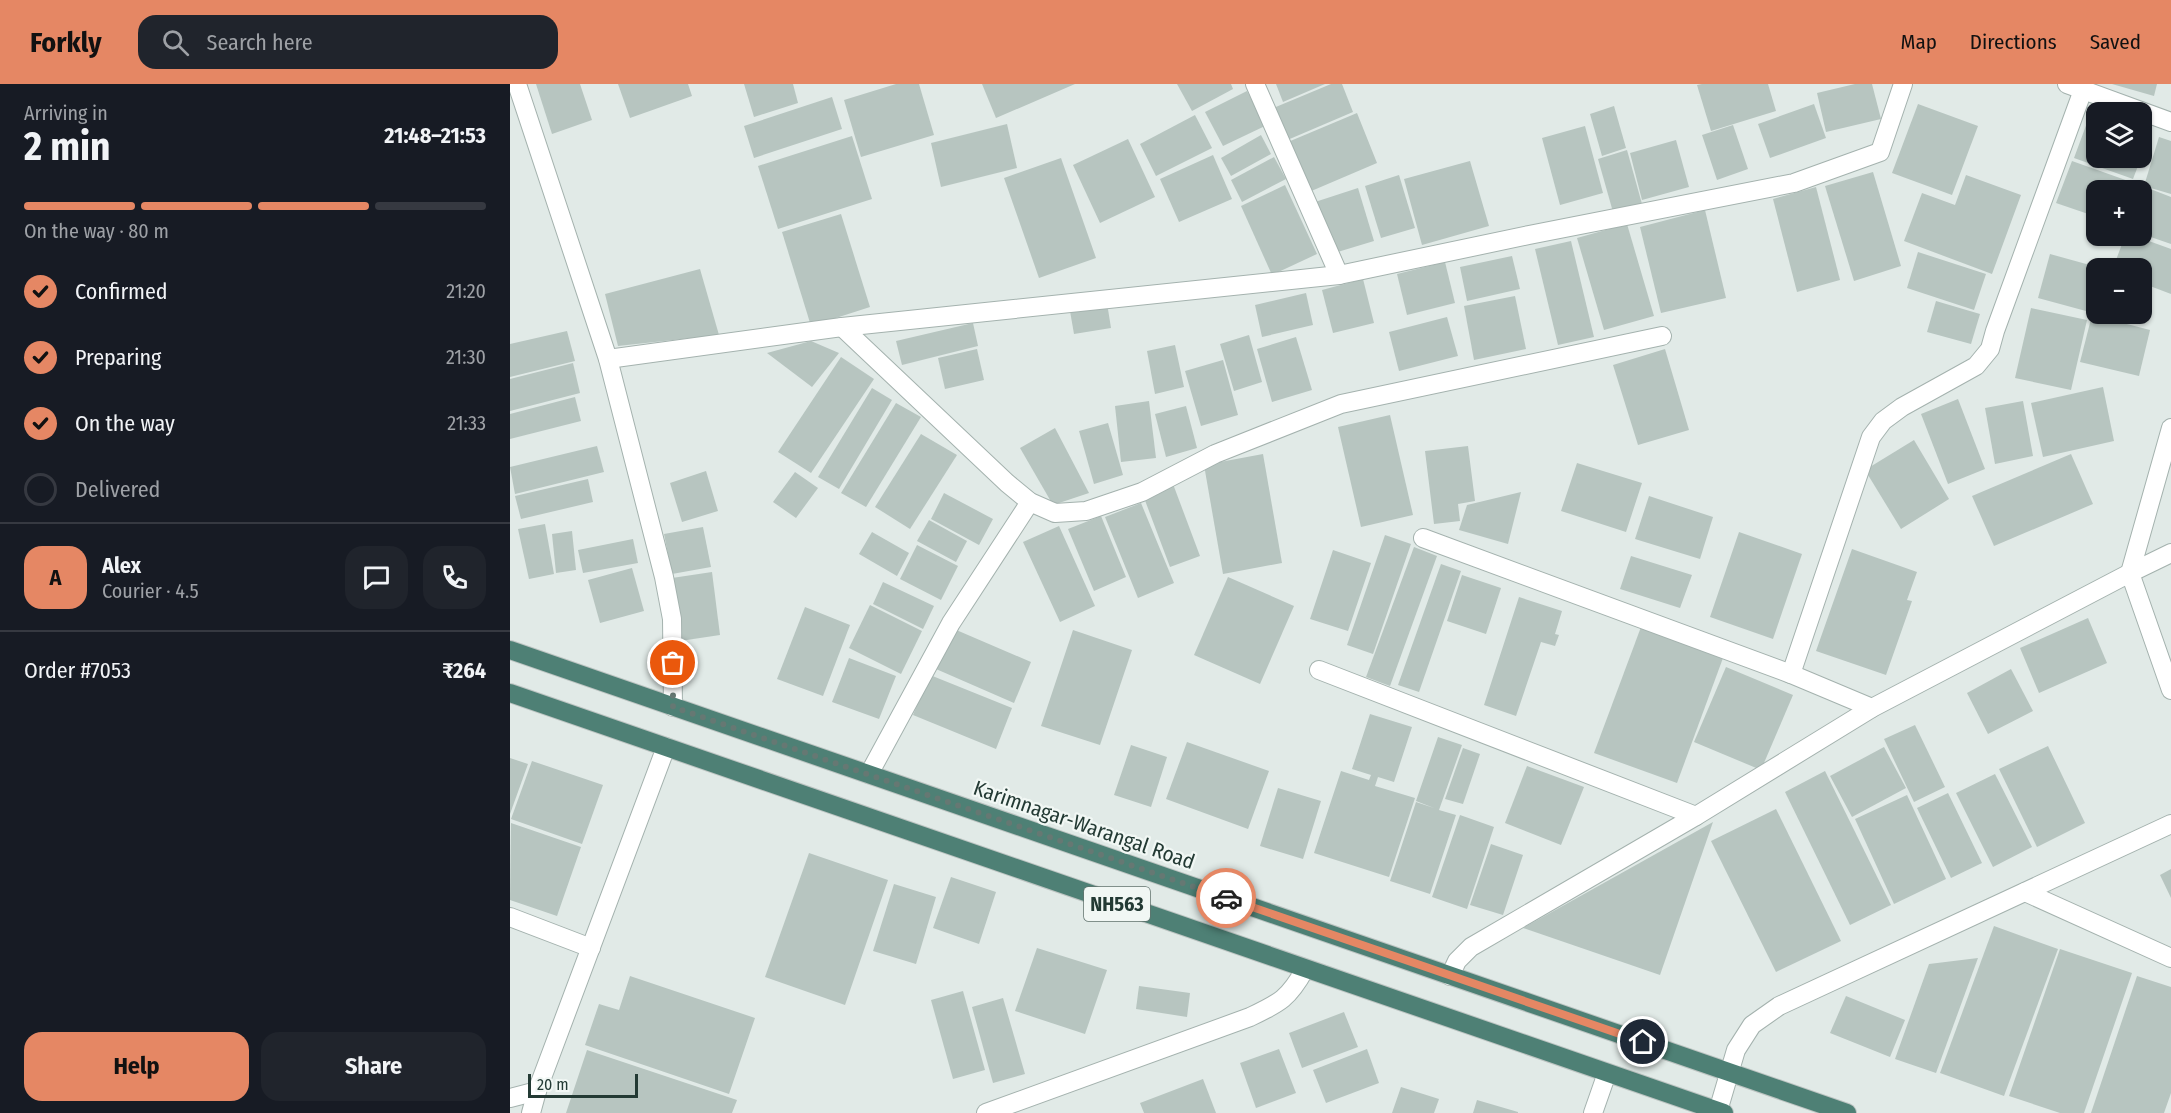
<!DOCTYPE html>
<meta charset="utf-8">
<style>
:root{--surface:#171b24;--page:#20242c;--text:#f1f3f6;--muted:#9ea1a6;--line:#363941;--accent:#e58764}
body{margin:0;font-family:"Fira Sans Condensed",sans-serif;background:var(--page);color:var(--text);height:100vh;display:flex;flex-direction:column;font-size:22px;white-space:nowrap}
*{box-sizing:border-box;margin:0}
p{font-size:20px;color:var(--muted)}
.icon{flex:none;width:33px;height:33px;fill:none;stroke:currentColor;stroke-width:2;stroke-linecap:round;stroke-linejoin:round}
.map{position:relative;flex:1;overflow:hidden}
.drawer{display:flex;flex-direction:column;background:var(--surface);width:510px}
.drawer>*{flex:none}
.controls{position:absolute;left:1576px;top:18px;display:grid;gap:12px}
.controls a{display:grid;place-items:center;width:66px;height:66px;border-radius:12px;background:var(--surface);box-shadow:0 2px 4px #0004;font-size:30px}
.scale{position:absolute;left:18px;bottom:15px;width:110px;box-sizing:border-box;padding-left:6px;border:3px solid #233a34;border-top:0;font-size:16px;line-height:21px;white-space:nowrap;color:#233a34;-webkit-text-stroke:4px #f1f7f4;paint-order:stroke}
.pin{position:absolute;display:grid;place-items:center;width:51px;height:51px;color:#fff;margin:-26px;border:3px solid #fff;border-radius:50%;box-shadow:0 2px 6px #0007}
.courier{position:absolute;display:grid;place-items:center;width:60px;height:60px;margin:-30px;border:4px solid #e58764;border-radius:50%;background:#fff;color:#222;box-shadow:0 2px 8px #0007}
.summary em{font-style:normal;font-weight:700}
.summary div{display:flex;flex-direction:column-reverse}
.summary{display:flex;align-items:center;justify-content:space-between;height:102px;padding:0 24px}
h1{font-size:39px;font-weight:700;line-height:45px}
.bar{display:grid;grid-template-columns:repeat(4,1fr);gap:9px 6px;align-content:center;height:72px;padding:0 24px}
.bar i{height:8px;border-radius:4px;background:var(--line)}
.bar .active{background:var(--accent)}
.bar p{grid-column:span 4}
.line{display:flex;align-items:center;gap:15px;padding:0 24px;border-top:2px solid var(--line)}
.line div{flex:1}
.round{display:grid;place-items:center;flex:none;width:63px;height:63px;border-radius:18px;background:var(--page)}
ol{padding:0 24px;list-style:none}
li{display:flex;align-items:center;gap:18px;height:66px}
li p{margin-inline-start:auto}
li .icon{padding:6px;border-radius:50%;background:var(--accent);color:#111;stroke-width:4}
li:last-child{color:var(--muted)}
li i{width:33px;height:33px;border:3px solid var(--line);border-radius:50%}
.action{display:flex;gap:12px;margin-top:auto;padding:12px 24px}
.action a{flex:1;height:69px;border-radius:18px;background:var(--accent);color:#111;font-size:24px;font-weight:700;line-height:69px;text-align:center}
.action a+a{background:var(--page);color:var(--text)}
header{display:flex;align-items:center;gap:36px;box-sizing:border-box;height:84px;padding:0 30px;background:var(--accent);color:#111}
header strong{font-size:28px}
nav{display:flex;gap:33px;margin-inline-start:auto;font-size:21px}
.search{width:420px;height:54px;background:var(--page);display:flex;align-items:center;gap:15px;box-sizing:border-box;padding:0 21px;border-radius:18px;color:var(--muted);font-size:22px}
main{display:flex;flex:1;min-height:0}
.map>svg:first-child{display:block}
.building{fill:#b7c5c0}
.lines{fill:none;stroke-linecap:round;stroke-linejoin:round}
.minor-casing{stroke:#a4b2ae;stroke-width:20}
.tertiary-casing{stroke:#a4b2ae;stroke-width:20}
.trunk-casing{stroke:#bdc4c2;stroke-width:20}
.minor{stroke:#fff;stroke-width:18}
.tertiary{stroke:#fff;stroke-width:18}
.trunk{stroke:#4e8075;stroke-width:18}
.done{stroke:#667873;stroke-width:6;stroke-dasharray:0 10.8}
.route{stroke:#e58764;stroke-width:8}
.labels{text-anchor:middle;dominant-baseline:central;stroke-width:4.5;stroke-linejoin:round;paint-order:stroke}
.shield{fill:#f1f7f4;stroke:#61736e;stroke-width:1.5}
.shield-label{font-size:20px;font-weight:bold;fill:#233a34}
.street-label{font-size:21px;fill:#233a34;stroke:#f1f7f4}
</style>
<header>
<strong>Forkly</strong>
<div class="search"><svg class="icon" aria-label="search" viewBox="0 0 24 24"><circle cx="10" cy="10" r="6"/><path d="M15 15l6 6"/></svg>Search here</div>
<nav><a>Map</a><a>Directions</a><a>Saved</a></nav>
</header>
<main>
<section class="drawer">
<div class="summary"><div><h1>2 min</h1><p>Arriving in</p></div><em>21:48–21:53</em></div>
<div class="bar"><i class="active"></i><i class="active"></i><i class="active"></i><i></i><p>On the way · 80 m</p></div>
<ol>
<li><svg class="icon" aria-label="check" viewBox="0 0 24 24"><path d="M5 12l5 5 9-10"/></svg>Confirmed<p>21:20</p></li>
<li><svg class="icon" aria-label="check" viewBox="0 0 24 24"><path d="M5 12l5 5 9-10"/></svg>Preparing<p>21:30</p></li>
<li><svg class="icon" aria-label="check" viewBox="0 0 24 24"><path d="M5 12l5 5 9-10"/></svg>On the way<p>21:33</p></li>
<li><i></i>Delivered</li>
</ol>
<div class="line" style="height:108px"><b class="round" style="background:var(--accent);color:#111">A</b><div><b>Alex</b><p>Courier · 4.5</p></div><a class="round"><svg class="icon" aria-label="chat" viewBox="0 0 24 24"><path d="M4 5h16v11H9l-5 4z"/></svg></a><a class="round"><svg class="icon" aria-label="phone" viewBox="0 0 24 24"><path d="M5 4h4l2 5-3 2q2 4 5 5l2-3 5 2v4C11 20 4 13 5 4z"/></svg></a></div>
<div class="line" style="height:78px"><div>Order #7053</div><b>₹264</b></div>
<div class="action"><a>Help</a><a>Share</a></div>
</section>
<div class="map">
<svg width="1661" height="1029" viewBox="0 0 1661 1029">
<rect width="100%" height="100%" fill="#e1eae7"/>
<g class="building">
<path d="M26,0H70L82,36L42,50Z"/>
<path d="M108,0H178L182,12L120,34Z"/>
<path d="M234,0H283L288,19L244,33Z"/>
<path d="M386,0H409L424,51L351,73L334,16Z"/>
<path d="M472,0H565L486,34Z"/>
<path d="M667,0H721L723,5L682,27Z"/>
<path d="M766,0H815L773,18Z"/>
<path d="M821,0H832L843,28L775,57L761,25Z"/>
<path d="M1192,0H1258L1266,27L1201,47L1187,1Z"/>
<path d="M1345,0H1362L1371,35L1316,48L1307,9Z"/>
<path d="M1602,0H1647L1644,12Z"/>
<path d="M737,7L755,42L713,62L695,28Z"/>
<path d="M322,13L332,45L244,74L234,42Z"/>
<path d="M1304,20L1316,54L1260,74L1248,40Z"/>
<path d="M1408,20L1468,42L1442,111L1382,89Z"/>
<path d="M1104,22L1116,64L1092,72L1080,30Z"/>
<path d="M1581,28L1587,30V74H1631L1623,95L1564,74Z"/>
<path d="M847,29L867,79L799,108L778,58Z"/>
<path d="M685,31L702,64L646,92L630,60Z"/>
<path d="M497,40L507,84L431,103L421,59Z"/>
<path d="M1223,41L1238,85L1207,96L1192,51Z"/>
<path d="M1075,42L1093,109L1050,121L1032,54Z"/>
<path d="M1632,46L1639,49L1632,68Z"/>
<path d="M751,51L761,70L721,92L711,74Z"/>
<path d="M342,52L362,115L268,145L248,82Z"/>
<path d="M1649,53L1661,57V110L1634,102Z"/>
<path d="M618,55L645,113L590,139L563,81Z"/>
<path d="M1166,56L1179,103L1132,116L1120,69Z"/>
<path d="M1117,66L1132,120L1103,128L1088,75Z"/>
<path d="M703,71L722,115L669,138L650,95Z"/>
<path d="M764,73L776,95L732,118L721,96Z"/>
<path d="M551,74L586,174L529,194L494,94Z"/>
<path d="M960,77L979,142L912,161L894,95Z"/>
<path d="M1562,77L1624,99L1621,106H1587V133L1546,119Z"/>
<path d="M1363,88L1391,182L1344,197L1315,102Z"/>
<path d="M889,91L905,144L871,154L855,102Z"/>
<path d="M1456,91L1511,111L1482,190L1394,157L1412,109L1445,121Z"/>
<path d="M775,101L807,170L762,191L731,122Z"/>
<path d="M1630,101L1661,113V160L1632,150V106H1628Z"/>
<path d="M1306,103L1330,196L1287,208L1263,115Z"/>
<path d="M848,104L864,157L821,170L805,118Z"/>
<path d="M1195,126L1216,214L1151,229L1130,143Z"/>
<path d="M331,130L360,223L301,242L272,148Z"/>
<path d="M1117,140L1144,232L1094,246L1067,154Z"/>
<path d="M1615,152H1625L1661,165V210L1632,199V184H1603Z"/>
<path d="M1061,157L1084,253L1048,261L1025,165Z"/>
<path d="M1408,168L1476,190L1464,226L1397,204Z"/>
<path d="M1540,170L1587,183V230L1528,214Z"/>
<path d="M1002,172L1010,205L957,217L950,183Z"/>
<path d="M935,178L945,219L897,231L887,190Z"/>
<path d="M190,185L209,251L108,262L95,210Z"/>
<path d="M853,195L864,239L823,249L812,206Z"/>
<path d="M796,209L803,241L752,253L745,221Z"/>
<path d="M1005,212L1016,265L964,276L954,222Z"/>
<path d="M1426,217L1470,230L1461,260L1417,248Z"/>
<path d="M597,219L601,244L564,250L560,227Z"/>
<path d="M1521,224L1577,236L1561,306L1505,294Z"/>
<path d="M1582,231L1640,246L1629,292L1570,278Z"/>
<path d="M937,233L948,272L889,287L879,248Z"/>
<path d="M463,239L468,262L392,281L386,257Z"/>
<path d="M57,247L65,277L0,293V260Z"/>
<path d="M739,251L752,298L724,307L710,260Z"/>
<path d="M786,253L802,306L762,318L747,265Z"/>
<path d="M301,257L329,269L302,303L257,269Z"/>
<path d="M665,261L674,303L645,310L637,267Z"/>
<path d="M467,265L474,296L435,305L428,274Z"/>
<path d="M1155,265L1179,346L1128,361L1103,281Z"/>
<path d="M331,273L364,295L301,389L268,368Z"/>
<path d="M713,276L728,331L691,342L675,287Z"/>
<path d="M63,279L70,309L0,327V295Z"/>
<path d="M1593,303L1604,357L1533,373L1521,319Z"/>
<path d="M362,304L382,316L329,405L308,393Z"/>
<path d="M65,313L71,337L0,355V330Z"/>
<path d="M1448,315L1475,385L1438,400L1411,330Z"/>
<path d="M639,317L646,374L611,378L605,322Z"/>
<path d="M1513,317L1523,372L1485,380L1475,324Z"/>
<path d="M386,319L411,333L356,423L331,409Z"/>
<path d="M676,322L687,364L656,373L645,330Z"/>
<path d="M880,331L903,431L851,443L828,343Z"/>
<path d="M598,339L613,391L584,400L569,347Z"/>
<path d="M545,344L579,409L543,421L510,364Z"/>
<path d="M411,350L447,371L400,445L365,423Z"/>
<path d="M1404,356L1439,415L1391,445L1355,386Z"/>
<path d="M87,362L94,388L5,410L0,383Z"/>
<path d="M958,362L965,417L948,420L950,437L924,440L915,367Z"/>
<path d="M753,370L772,479L713,490L694,381Z"/>
<path d="M1561,370L1583,420L1484,462L1462,412Z"/>
<path d="M1067,379L1132,399L1116,448L1051,427Z"/>
<path d="M196,387L208,427L172,438L160,399Z"/>
<path d="M285,388L308,404L286,434L263,418Z"/>
<path d="M78,395L83,418L11,435L5,412Z"/>
<path d="M663,400L690,472L660,483L633,411Z"/>
<path d="M1011,408L998,460L949,446L957,421Z"/>
<path d="M434,409L483,435L469,461L421,435Z"/>
<path d="M1139,412L1203,433L1190,475L1125,455Z"/>
<path d="M631,419L664,499L628,514L595,433Z"/>
<path d="M591,432L616,493L584,507L558,445Z"/>
<path d="M419,436L457,457L446,478L407,457Z"/>
<path d="M35,440L44,490L19,495L8,445Z"/>
<path d="M549,442L585,522L550,538L513,458Z"/>
<path d="M193,443L201,483L162,490L154,450Z"/>
<path d="M62,447L66,486L46,489L42,450Z"/>
<path d="M362,448L399,469L387,492L349,470Z"/>
<path d="M1229,448L1292,470L1263,555L1200,533Z"/>
<path d="M875,451L901,460L863,570L837,561Z"/>
<path d="M123,455L128,479L73,489L68,466Z"/>
<path d="M407,461L448,482L431,516L390,495Z"/>
<path d="M904,463L927,472L880,602L856,593Z"/>
<path d="M1342,465L1407,488L1397,516L1402,517L1376,591L1306,567Z"/>
<path d="M823,466L861,479L838,547L800,535Z"/>
<path d="M1121,472L1182,491L1170,524L1110,505Z"/>
<path d="M931,480L951,487L909,608L888,601Z"/>
<path d="M122,484L134,527L90,539L78,496Z"/>
<path d="M202,488L210,551L170,557L162,494Z"/>
<path d="M952,491L991,504L976,550L937,537Z"/>
<path d="M718,493L784,522L750,600L684,571Z"/>
<path d="M373,498L424,522L413,545L363,520Z"/>
<path d="M1009,513L1052,527L1045,550L1049,551L1045,562L1031,558L1006,632L974,621Z"/>
<path d="M360,521L412,547L391,590L339,564Z"/>
<path d="M295,523L340,541L313,612L267,595Z"/>
<path d="M1578,534L1597,579L1529,609L1510,564Z"/>
<path d="M1131,543L1213,574L1167,699L1084,669Z"/>
<path d="M444,545L521,578L504,619L426,585Z"/>
<path d="M563,546L622,566L590,661L531,642Z"/>
<path d="M339,574L386,592L369,635L322,618Z"/>
<path d="M1216,583L1283,611L1251,686L1184,658Z"/>
<path d="M1501,585L1523,627L1478,650L1457,609Z"/>
<path d="M420,591L502,624L486,665L403,631Z"/>
<path d="M860,630L902,643L884,698L868,693L865,702L905,714L879,793L804,769L831,687L859,696L861,691L842,685Z"/>
<path d="M1405,641L1435,703L1404,718L1374,655Z"/>
<path d="M928,653L952,661L929,726L946,731L920,810L880,797L906,718L924,724L906,717Z"/>
<path d="M677,658L759,687L738,745L656,715Z"/>
<path d="M621,661L657,673L641,723L604,711Z"/>
<path d="M1538,662L1575,739L1527,763L1489,685Z"/>
<path d="M1374,663L1396,704L1342,733L1320,692Z"/>
<path d="M953,664L970,670L953,720L935,715Z"/>
<path d="M0,674L18,680L0,730Z"/>
<path d="M22,677L93,701L72,760L1,735Z"/>
<path d="M1017,682L1074,703L1051,761L995,739Z"/>
<path d="M1315,687L1381,821L1340,841L1275,708Z"/>
<path d="M1485,690L1522,763L1483,783L1446,709Z"/>
<path d="M768,704L811,717L793,775L750,762Z"/>
<path d="M1438,709L1472,779L1441,794L1407,724Z"/>
<path d="M1397,711L1436,795L1384,820L1345,735Z"/>
<path d="M1266,725L1331,857L1266,888L1201,757Z"/>
<path d="M950,731L984,743L957,825L922,813Z"/>
<path d="M1203,738L1150,891L1013,844Z"/>
<path d="M1,739L71,763L47,832L0,816Z"/>
<path d="M981,760L1013,771L993,831L960,821Z"/>
<path d="M299,769L378,796L335,921L255,893Z"/>
<path d="M1661,785V814L1650,791Z"/>
<path d="M441,793L486,808L469,860L423,844Z"/>
<path d="M384,800L426,813L406,880L363,867Z"/>
<path d="M1484,842L1548,865L1494,1012L1430,989Z"/>
<path d="M527,864L597,886L575,950L505,927Z"/>
<path d="M1550,865L1622,889L1574,1029H1550L1499,1012Z"/>
<path d="M1468,874L1426,989L1385,975L1419,880Z"/>
<path d="M120,892L245,934L219,1010L75,961L89,920L109,926Z"/>
<path d="M1627,892L1661,903V1009L1654,1029H1581Z"/>
<path d="M629,902L680,909L677,933L626,925Z"/>
<path d="M453,907L475,986L443,995L421,916Z"/>
<path d="M1336,912L1395,936L1380,973L1320,949Z"/>
<path d="M493,914L515,990L483,999L462,923Z"/>
<path d="M834,928L848,963L792,984L779,949Z"/>
<path d="M769,965L786,1009L746,1024L730,979Z"/>
<path d="M857,965L869,999L816,1019L803,986Z"/>
<path d="M77,966L227,1016L222,1029H56Z"/>
<path d="M693,995L706,1029H634L630,1019Z"/>
<path d="M891,1003L929,1015L924,1029H882Z"/>
<path d="M967,1016L1008,1028V1029H963Z"/>
</g>
<g class="lines">
<g class="minor-casing">
<g id="minor">
<path d="M7,0L98,275L154,493L162,535L163,623"/>
<path d="M745,0L829,191"/>
<path d="M1557,0L1661,38"/>
<path d="M332,243L497,399L520,418L545,429L576,427L632,408L705,370L831,320L1152,252"/>
<path d="M98,275L332,243L829,191L1019,151L1284,99L1370,68L1393,0"/>
<path d="M1661,344L1620,489L1661,606"/>
<path d="M913,454L1281,590L1362,624"/>
<path d="M809,586L1186,732"/>
<path d="M1281,590L1361,353L1373,337L1392,323L1466,282L1480,265L1485,247L1573,6"/>
<path d="M359,690L441,539L520,418"/>
<path d="M1515,808L1661,874"/>
<path d="M0,833L81,864"/>
<path d="M940,892L947,877L961,863L1186,732L1362,624L1620,489L1661,469"/>
<path d="M0,1014L27,1007"/>
<path d="M21,1029L27,1007L156,663"/>
<path d="M476,1029L740,933C770,919 779,914 795,885"/>
<path d="M1083,1029L1097,989"/>
</g>
</g>
<g class="tertiary-casing">
<path id="tertiary" d="M1208,1027L1226,966L1242,941L1269,922L1661,740"/>
</g>
<g class="trunk-casing">
<g id="trunk">
<path d="M0,566L1337,1029"/>
<path d="M0,609L1214,1029"/>
</g>
</g>
<use href="#minor" class="minor"/>
<use href="#tertiary" class="tertiary"/>
<use href="#trunk" class="trunk"/>
</g>
<g class="lines">
<path class="done" d="M163,579V623L716,814"/>
<path class="route" d="M716,814L1133,958"/>
</g>
<g class="labels">
<rect class="shield" x="574" y="803" width="66" height="34" rx="4.5"/>
<g class="shield-label">
<text x="607" y="820">NH563</text>
</g>
<g class="street-label">
<text transform="translate(574 741) rotate(19)">Karimnagar-Warangal Road</text>
</g>
</g>
</svg>
<div class="controls">
<a><svg class="icon" aria-label="layers" viewBox="0 0 24 24"><path d="M12 4l9 5-9 5-9-5zM3 14l9 5 9-5"/></svg></a>
<a>+</a>
<a>−</a>
</div>
<div class="scale">20 m</div>
<div class="pin" style="left:163px;top:579px;background:#ea580c"><svg class="icon" aria-label="bag" viewBox="0 0 24 24"><path d="M5 8h14l-1 12H6zM9 8a3 3 0 0 1 6 0"/></svg></div>
<div class="pin" style="left:1133px;top:958px;background:#1f2937"><svg class="icon" aria-label="home" viewBox="0 0 24 24"><path d="M3 11l9-7 9 7M6 9v11h12V9"/></svg></div>
<div class="courier" style="left:716px;top:814px"><svg class="icon" aria-label="car" viewBox="0 0 24 24"><path d="M5 17H2v-5l4-1 3-4h7l3 4 3 1v5h-3M9 17h6M6 11h13"/><circle cx="7" cy="17" r="2"/><circle cx="17" cy="17" r="2"/></svg></div>
</div>
</main>
